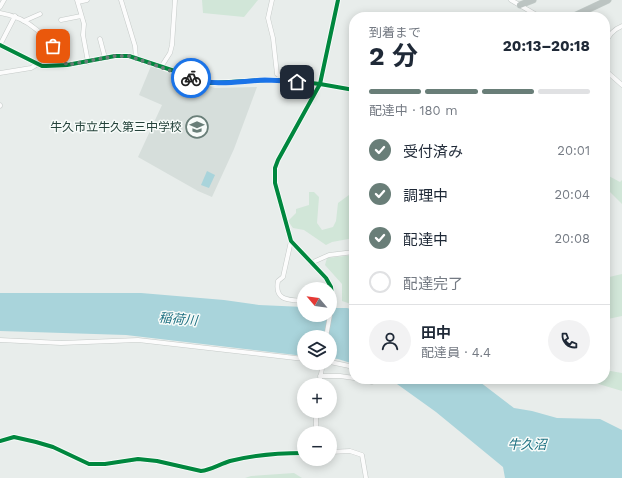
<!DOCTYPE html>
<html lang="ja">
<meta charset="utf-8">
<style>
:root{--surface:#fff;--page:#f2f2f3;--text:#1f2937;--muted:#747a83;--line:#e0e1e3;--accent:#697e78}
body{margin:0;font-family:"Work Sans","Noto Sans JP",sans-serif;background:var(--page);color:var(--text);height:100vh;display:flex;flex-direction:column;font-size:15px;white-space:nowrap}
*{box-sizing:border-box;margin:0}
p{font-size:13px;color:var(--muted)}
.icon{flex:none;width:22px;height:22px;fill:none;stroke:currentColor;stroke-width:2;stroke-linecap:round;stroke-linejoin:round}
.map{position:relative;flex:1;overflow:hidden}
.sheet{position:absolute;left:349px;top:12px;width:261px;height:372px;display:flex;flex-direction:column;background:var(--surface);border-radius:16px;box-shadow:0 2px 10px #0003}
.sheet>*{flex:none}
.needle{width:26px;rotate:299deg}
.tools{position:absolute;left:297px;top:282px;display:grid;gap:8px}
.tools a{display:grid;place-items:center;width:40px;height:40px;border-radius:50%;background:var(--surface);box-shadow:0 2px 10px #0003;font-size:20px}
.pin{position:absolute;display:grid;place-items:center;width:34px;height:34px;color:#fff;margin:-17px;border-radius:8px;box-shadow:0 2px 6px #0006}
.courier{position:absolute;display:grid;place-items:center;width:40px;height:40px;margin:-20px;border:3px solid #1a73e8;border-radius:50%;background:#fff;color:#222;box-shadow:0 1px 5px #0007}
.headline em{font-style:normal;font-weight:700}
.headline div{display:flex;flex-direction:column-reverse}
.headline{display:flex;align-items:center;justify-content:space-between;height:68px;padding:0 20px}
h1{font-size:26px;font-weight:700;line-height:30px}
.bar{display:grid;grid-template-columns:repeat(4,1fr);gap:6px 4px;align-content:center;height:48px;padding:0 20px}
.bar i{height:5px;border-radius:3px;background:var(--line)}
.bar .selected{background:var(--accent)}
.bar p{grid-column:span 4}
.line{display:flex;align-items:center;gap:10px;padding:0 20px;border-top:1px solid var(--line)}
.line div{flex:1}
.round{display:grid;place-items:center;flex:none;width:42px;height:42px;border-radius:21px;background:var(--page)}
ol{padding:0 20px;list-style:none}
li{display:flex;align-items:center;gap:12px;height:44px}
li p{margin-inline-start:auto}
li .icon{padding:4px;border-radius:50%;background:var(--accent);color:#fff;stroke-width:4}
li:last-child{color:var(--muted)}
li i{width:22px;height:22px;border:2px solid var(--line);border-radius:50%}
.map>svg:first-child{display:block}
.built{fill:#d6dedb}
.green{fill:#d1e6d8}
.water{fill:#a9d4db}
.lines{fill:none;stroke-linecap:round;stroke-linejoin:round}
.minor-casing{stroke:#c5cac8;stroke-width:5}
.highway-casing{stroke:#c3ccc9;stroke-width:7}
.minor{stroke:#fcfcfc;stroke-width:4}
.highway{stroke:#bcc4c2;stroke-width:6}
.cycleway-casing{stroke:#f7fbf9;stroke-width:6}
.cycleway{stroke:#00873e;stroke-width:4}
.done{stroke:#697e78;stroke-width:4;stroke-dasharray:0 7.2}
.route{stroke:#1a73e8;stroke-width:5}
.labels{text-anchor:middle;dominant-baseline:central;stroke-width:3;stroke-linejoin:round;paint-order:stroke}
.poi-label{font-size:12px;fill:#24423a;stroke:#f7fbf9;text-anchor:end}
.water-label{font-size:13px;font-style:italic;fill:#1c6f80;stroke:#f7fbf9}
</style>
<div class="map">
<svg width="622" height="478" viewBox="0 0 622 478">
<rect width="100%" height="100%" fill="#e8edeb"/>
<path class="built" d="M151,66L184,79L215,88L257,87L234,149L212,197L198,191L138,157L162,105L139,95Z"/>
<g class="green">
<path d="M202,0H258L244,17L203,13Z"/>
<path d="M605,174L620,182L622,180V204L605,187Z"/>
<path d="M309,192H314L319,197L317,223L322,230L333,227L336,221L338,203L349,195L354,197V238L332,242L326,245L304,230L293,228L288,221L296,213V209L309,205Z"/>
<path d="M354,255V305L342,301V284L325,265L327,258Z"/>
<path d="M622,274V316L608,319L605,321V278Z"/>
<path d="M605,370L622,373V391L592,382L588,379H605Z"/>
<path d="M294,473L302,478H245L251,476Z"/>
</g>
<g class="water">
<path d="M207,171L215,175L209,188L201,185Z"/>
<path d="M0,293H141L224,300L259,305L304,307V315H330V308H347L354,310V364L338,359L330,358V337H304V356L126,335L0,331Z"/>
<path d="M390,379H476L514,408L532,411L557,418L600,419L622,430V478H505L503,467L436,412Z"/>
</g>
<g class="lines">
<g class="minor-casing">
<g id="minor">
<path d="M77,0L84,24L83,35L88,62"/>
<path d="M121,0L135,46L136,58"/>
<path d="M272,0L268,18L273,38L277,74L285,80"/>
<path d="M511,0L540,17"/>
<path d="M78,2L87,0"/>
<path d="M0,7L4,0"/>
<path d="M0,13C33,18 48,40 67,65"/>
<path d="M61,20L81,16"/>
<path d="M24,21L40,14"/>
<path d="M47,39L57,35"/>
<path d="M100,39L105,58"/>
<path d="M605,44C608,36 614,29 622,26"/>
<path d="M0,45L42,66H46L67,65L115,56H129L211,83L266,80H285L320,84L354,90"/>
<path d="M0,45L15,16"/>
<path d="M161,67L170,53L172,45L175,0"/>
<path d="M605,70L622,85"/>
<path d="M0,73L31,68L38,64"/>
<path d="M0,105V106"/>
<path d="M291,241L283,277L278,281C274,301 289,300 304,301"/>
<path d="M311,263L329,255L354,252"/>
<path d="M330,312L332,295L331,287L326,278L291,241L275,183V168L278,160L320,84L338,0"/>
<path d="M326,337L330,315"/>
<path d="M0,340L61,343L138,340L304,359"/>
<path d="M330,362L354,367"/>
<path d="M320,376H340L354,378"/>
<path d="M358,379L372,382L374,379"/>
<path d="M319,385L323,363"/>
<path d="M316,433V411"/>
<path d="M0,441L14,437L36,442L53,447L89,464H105L138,459L157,461L201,471C211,470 220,464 230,461C254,455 279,453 304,453"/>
<path d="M330,452L350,451L362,455L366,478"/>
</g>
</g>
<g class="highway-casing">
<g id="highway">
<path d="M520,5L533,0"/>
<path d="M572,17L608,0"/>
</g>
</g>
<use href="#minor" class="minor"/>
<use href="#highway" class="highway"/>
<g class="cycleway-casing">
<g id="cycleway">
<path d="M0,45L42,66H46L67,65L115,56H129L211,83L266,80H285L320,84L354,90"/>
<path d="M330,312L332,295L331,287L326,278L291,241L275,183V168L278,160L320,84L338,0"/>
<path d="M0,441L14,437L36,442L53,447L89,464H105L138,459L157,461L201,471C211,470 220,464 230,461C254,455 279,453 304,453"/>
</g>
</g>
<use href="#cycleway" class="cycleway"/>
</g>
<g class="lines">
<path class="done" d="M53,46L67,65L115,56H129L191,78"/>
<path class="route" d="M191,78C218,87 238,81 265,80C276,80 286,81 297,82"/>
</g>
<defs>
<g id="school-ring" transform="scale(1.15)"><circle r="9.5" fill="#f7fbf9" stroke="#697e78" stroke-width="1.5"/><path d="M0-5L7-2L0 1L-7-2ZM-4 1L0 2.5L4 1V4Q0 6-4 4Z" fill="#697e78"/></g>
</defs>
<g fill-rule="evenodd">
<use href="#school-ring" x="197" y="127"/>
</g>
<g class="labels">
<g class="poi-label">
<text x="182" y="127">牛久市立牛久第三中学校</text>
</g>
<g class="water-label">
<text transform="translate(178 319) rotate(5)">稲荷川</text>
<text x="527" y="444">牛久沼</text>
</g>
</g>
</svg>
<div class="tools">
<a><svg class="needle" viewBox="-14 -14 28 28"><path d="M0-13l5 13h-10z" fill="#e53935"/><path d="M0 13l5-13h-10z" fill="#747a83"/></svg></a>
<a><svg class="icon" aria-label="layers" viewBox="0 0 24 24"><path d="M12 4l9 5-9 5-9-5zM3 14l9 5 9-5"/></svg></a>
<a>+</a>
<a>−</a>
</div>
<div class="pin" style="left:53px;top:46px;background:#ea580c"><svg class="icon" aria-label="bag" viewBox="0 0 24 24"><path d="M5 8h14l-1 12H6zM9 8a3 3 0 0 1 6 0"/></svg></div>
<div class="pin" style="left:297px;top:82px;background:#1f2937"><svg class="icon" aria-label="home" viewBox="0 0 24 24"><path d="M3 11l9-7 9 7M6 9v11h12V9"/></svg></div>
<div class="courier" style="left:191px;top:78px"><svg class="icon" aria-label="bike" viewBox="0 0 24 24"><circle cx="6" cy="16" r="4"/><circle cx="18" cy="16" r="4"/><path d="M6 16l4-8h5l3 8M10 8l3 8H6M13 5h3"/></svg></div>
<section class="sheet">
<div class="headline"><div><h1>2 分</h1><p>到着まで</p></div><em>20:13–20:18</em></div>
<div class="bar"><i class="selected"></i><i class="selected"></i><i class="selected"></i><i></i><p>配達中 · 180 m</p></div>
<ol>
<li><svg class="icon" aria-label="check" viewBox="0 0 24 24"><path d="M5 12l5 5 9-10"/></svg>受付済み<p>20:01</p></li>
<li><svg class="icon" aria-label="check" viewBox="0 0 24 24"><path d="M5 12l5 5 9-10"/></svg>調理中<p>20:04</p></li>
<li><svg class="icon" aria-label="check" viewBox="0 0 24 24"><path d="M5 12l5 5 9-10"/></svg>配達中<p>20:08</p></li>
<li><i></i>配達完了</li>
</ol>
<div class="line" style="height:72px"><a class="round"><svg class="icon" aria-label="person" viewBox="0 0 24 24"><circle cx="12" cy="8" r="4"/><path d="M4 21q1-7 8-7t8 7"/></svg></a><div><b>田中</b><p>配達員 · 4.4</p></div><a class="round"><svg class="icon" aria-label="phone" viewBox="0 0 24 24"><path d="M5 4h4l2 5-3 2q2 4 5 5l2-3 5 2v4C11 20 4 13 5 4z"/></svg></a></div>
</section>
</div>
